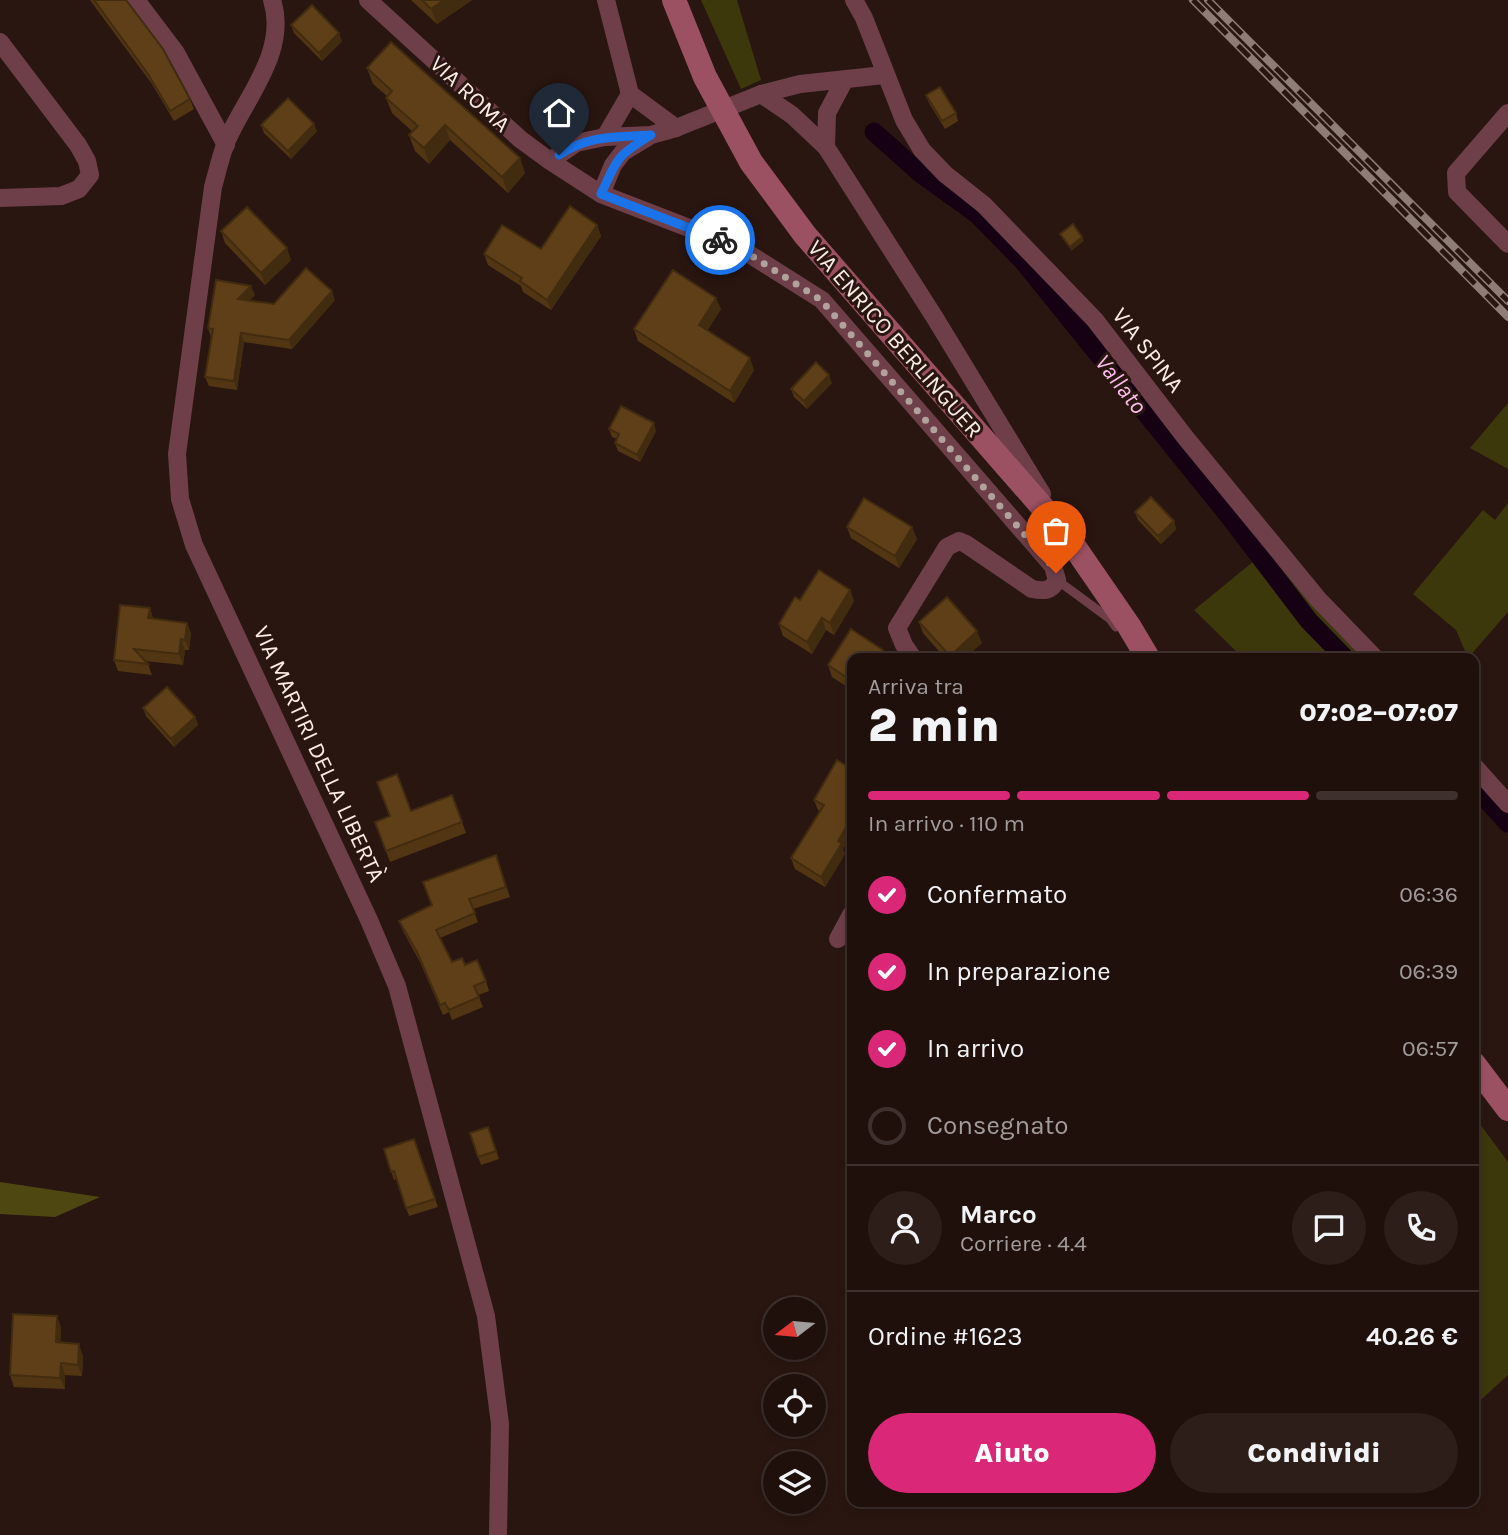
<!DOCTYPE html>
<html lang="it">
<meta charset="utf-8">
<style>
:root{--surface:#20100c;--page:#2d1e1a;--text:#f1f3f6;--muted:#a29d9d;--line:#3d302d;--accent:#db2777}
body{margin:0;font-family:Karla,sans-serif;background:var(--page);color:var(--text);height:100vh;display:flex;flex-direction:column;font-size:26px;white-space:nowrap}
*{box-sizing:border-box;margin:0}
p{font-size:23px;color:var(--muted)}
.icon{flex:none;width:38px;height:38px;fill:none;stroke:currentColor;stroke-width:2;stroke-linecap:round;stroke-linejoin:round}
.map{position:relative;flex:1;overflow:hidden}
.details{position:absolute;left:847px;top:653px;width:632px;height:854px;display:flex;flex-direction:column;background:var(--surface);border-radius:14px;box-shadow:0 4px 10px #0003,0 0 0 2px var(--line)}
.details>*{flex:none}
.needle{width:46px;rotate:254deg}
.fabs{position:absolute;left:763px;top:1297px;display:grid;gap:14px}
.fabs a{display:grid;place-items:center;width:63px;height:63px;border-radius:50%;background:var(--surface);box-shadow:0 4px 10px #0003,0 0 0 2px var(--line);font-size:35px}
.pin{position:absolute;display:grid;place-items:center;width:60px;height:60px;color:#fff;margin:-72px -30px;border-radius:50% 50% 50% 0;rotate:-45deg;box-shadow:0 0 7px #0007}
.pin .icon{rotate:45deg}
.courier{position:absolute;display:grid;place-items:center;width:70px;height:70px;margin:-35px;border:5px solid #1a73e8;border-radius:50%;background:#fff;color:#222;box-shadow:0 2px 9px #0007}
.headline em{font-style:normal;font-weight:800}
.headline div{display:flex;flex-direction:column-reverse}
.headline{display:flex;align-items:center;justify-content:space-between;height:119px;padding:0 21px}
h1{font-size:46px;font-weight:800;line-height:52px}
.bar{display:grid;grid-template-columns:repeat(4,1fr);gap:10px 7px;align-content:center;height:84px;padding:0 21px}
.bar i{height:9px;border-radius:5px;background:var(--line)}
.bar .active{background:var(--accent)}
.bar p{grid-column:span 4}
.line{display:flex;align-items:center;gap:18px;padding:0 21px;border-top:2px solid var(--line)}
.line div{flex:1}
.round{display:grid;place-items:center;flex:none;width:74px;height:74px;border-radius:37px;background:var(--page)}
ol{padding:0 21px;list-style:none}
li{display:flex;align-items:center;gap:21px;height:77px}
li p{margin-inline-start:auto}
li .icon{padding:7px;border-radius:50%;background:var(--accent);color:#fff;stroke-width:4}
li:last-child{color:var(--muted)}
li i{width:38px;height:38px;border:4px solid var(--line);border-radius:50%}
.primary-button{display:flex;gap:14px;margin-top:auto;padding:14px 21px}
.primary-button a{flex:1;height:80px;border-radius:42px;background:var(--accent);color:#fff;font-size:28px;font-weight:800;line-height:80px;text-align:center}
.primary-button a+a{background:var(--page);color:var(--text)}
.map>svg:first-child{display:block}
.green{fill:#3d370c}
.forest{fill:#4e4712}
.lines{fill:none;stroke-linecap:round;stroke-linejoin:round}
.canal{stroke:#160013;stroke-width:19}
.service{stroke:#6e3f49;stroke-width:9}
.minor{stroke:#6e3f49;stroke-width:18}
.secondary{stroke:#9c5163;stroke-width:24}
.rail-casing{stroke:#8e7c77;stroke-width:8}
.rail{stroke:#2a1610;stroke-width:5;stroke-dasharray:16;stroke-linecap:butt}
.wall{fill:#523614}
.shaded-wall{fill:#422c10}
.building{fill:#5f3f17;stroke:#422c10;stroke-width:2}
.done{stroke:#b2a29c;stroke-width:7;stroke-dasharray:0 12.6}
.route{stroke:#1a73e8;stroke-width:9}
.labels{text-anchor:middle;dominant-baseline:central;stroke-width:6;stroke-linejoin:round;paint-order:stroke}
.street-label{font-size:23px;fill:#fcede8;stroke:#2a1610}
.water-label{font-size:24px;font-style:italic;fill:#febff0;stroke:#2a1610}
</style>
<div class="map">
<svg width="1508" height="1535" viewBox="0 0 1508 1535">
<rect width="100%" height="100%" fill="#2a1610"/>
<g class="green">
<path d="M701,0H737L761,80L741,89Z"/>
<path d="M1508,403V469L1470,448Z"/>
<path d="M1508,503V612L1468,658L1456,630L1413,594L1483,510L1495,520Z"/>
<path d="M1266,545L1363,656L1362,658H1243L1194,610L1254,561Z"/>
<path d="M1474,1116L1508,1162V1375L1474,1406Z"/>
</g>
<path class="forest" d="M0,1182L100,1197L55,1217L0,1214Z"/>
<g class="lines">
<g class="canal">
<path d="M874,132L920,173L977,214L1023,261L1229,516L1309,621L1345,658"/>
<path d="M1474,786L1508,823"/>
</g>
<path class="service" d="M1057,580L1110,619L1116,627"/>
<g class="minor">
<path d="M136,0L176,53L226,145"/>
<path d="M272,0C289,53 243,100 225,145C220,159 217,173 213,187L177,454L180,499L194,545L369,920L397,986L486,1316L500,1424L498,1535"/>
<path d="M368,0L520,139L550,161L601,194L738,247L822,300L1053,566L1057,580C1051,592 1043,591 1032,589L966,544L959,541L947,547L897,628L904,645L913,658"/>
<path d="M606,0L630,94L676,128"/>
<path d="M854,0L864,18L904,120L922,150L945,174L984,205L1095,320L1185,437L1318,599L1375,658"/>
<path d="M0,42L78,145L87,161L90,175L79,189L61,196L0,198"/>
<path d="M761,94L792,115L826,147L935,318L1042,494"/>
<path d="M1508,113L1456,173L1457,192L1508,244"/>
<path d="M605,137L630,94"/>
<path d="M826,147L827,113L844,81"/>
<path d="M550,161L576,143L605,137L651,135L676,128L761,94L800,84L884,75"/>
<path d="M601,194L613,165L623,152L648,137"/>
<path d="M1474,766L1508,804"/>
<path d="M838,939L852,913"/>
</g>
<g class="secondary">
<path d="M674,0L705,77L751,162L805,235L1065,533L1129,626L1148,658"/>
<path d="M1474,1064L1508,1109"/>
</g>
<g class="rail-casing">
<g id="rail">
<path d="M1193,0L1508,317"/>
<path d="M1208,0L1508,301"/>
</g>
</g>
<use href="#rail" class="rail"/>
</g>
<g class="wall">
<path d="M90,0H126L190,99L194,109L174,121L152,84Z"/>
<path d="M411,0H472L437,24Z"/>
<path d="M291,25L342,41L322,61L294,33Z"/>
<path d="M367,68L525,173L508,193L450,140L429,164L415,151L409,135L413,132L392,113L386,98L387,96L373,84Z"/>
<path d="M926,95L956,113L958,121L945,129L929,103Z"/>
<path d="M261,125L317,131L291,159L264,133Z"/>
<path d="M597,225L601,236L551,310L523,292L521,286L488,265L484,254L541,249Z"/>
<path d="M221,231L291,260L265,285L225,243Z"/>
<path d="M255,295L249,301L274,304L335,300L292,349L244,342L237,390L209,386L205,377L211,337L208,328Z"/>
<path d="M721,309L707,331L754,370L734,403L638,341L634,329Z"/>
<path d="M832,383L807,409L794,397L791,389Z"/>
<path d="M609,429L656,431L640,462L618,451L615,443L617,439L612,437Z"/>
<path d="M1135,512L1174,521L1176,529L1161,544L1138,520Z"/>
<path d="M847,527L917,539L899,568L851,538Z"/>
<path d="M850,590L854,601L834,635L826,630L812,654L783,636L779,624L800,600Z"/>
<path d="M150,608L153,619L187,623L191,634L189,650H185L183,665L145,661L148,664L152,675L118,671L114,660Z"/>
<path d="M919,622L982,643L964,658H945L923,633Z"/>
<path d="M851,629L883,650L887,658H852V690L832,677L828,665Z"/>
<path d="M143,708L195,717L198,725L174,747L146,716Z"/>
<path d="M852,769V834L843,849L845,854L825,887L795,869L791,858L820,811L818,810L814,800Z"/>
<path d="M452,795L466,833L390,862L375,822L390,816L411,811Z"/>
<path d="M496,855L510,897L473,909L478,922L440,938L452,962L465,965L486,981L489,991L478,995L483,1007L452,1020L449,1012L443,1015L420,962L403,931L399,921L432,905L423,882Z"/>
<path d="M488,1127L499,1159L481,1165L470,1133Z"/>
<path d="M414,1139L438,1207L409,1216L396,1179L394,1180L384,1149Z"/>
<path d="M57,1316L61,1328L60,1343L83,1356L82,1376L65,1375V1389L14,1387L10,1375Z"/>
</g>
<g class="shaded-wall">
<path d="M444,0H472L437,24L431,9Z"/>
<path d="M339,33L342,41L322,61L319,53Z"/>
<path d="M314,124L317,131L291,159L288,151Z"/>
<path d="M445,125L450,140L429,164L424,148Z"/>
<path d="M520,158L525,173L508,193L502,177Z"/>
<path d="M597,225L601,236L551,310L547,300Z"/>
<path d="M1082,237L1084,241L1071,251L1070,247Z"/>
<path d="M287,248L291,260L265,285L261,273Z"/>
<path d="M251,286L255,295L241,308L238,299Z"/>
<path d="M332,291L335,300L292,349L289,340Z"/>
<path d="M716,298L721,309L703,337L699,325Z"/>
<path d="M241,333L244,342L237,390L234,381Z"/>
<path d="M750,358L754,370L734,403L730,391Z"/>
<path d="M829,375L832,383L807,409L804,401Z"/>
<path d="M654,423L656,431L640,462L637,455Z"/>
<path d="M1174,521L1176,529L1161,544L1158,536Z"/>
<path d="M912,527L917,539L899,568L895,556Z"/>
<path d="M850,590L854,601L834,635L830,623Z"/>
<path d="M150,608L153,619L148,618Z"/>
<path d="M822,618L826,630L812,654L807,642Z"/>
<path d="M187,623L191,634L189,650L185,640Z"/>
<path d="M977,631L982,643L964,658H950V656Z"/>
<path d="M181,639L185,650L183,665L179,654Z"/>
<path d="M195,717L198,725L174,747L171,739Z"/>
<path d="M852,817V834L843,849L845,854L825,887L821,877L838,841Z"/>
<path d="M57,1316L61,1328L60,1354L56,1342Z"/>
<path d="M79,1344L83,1356L82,1376L78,1365Z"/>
<path d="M61,1363L65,1375V1389L60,1378Z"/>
</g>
<g class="building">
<path d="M94,0H126L163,49L190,99L170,111L148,74Z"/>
<path d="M422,0H444L431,9Z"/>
<path d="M312,5L339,33L319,53L291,25Z"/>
<path d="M391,42L520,158L502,177L445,125L424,148L409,135L418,126L386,98L392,91L367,68Z"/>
<path d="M940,87L956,113L942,121L926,95Z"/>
<path d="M288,98L314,124L288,151L261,125Z"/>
<path d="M570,206L597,225L547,300L520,281L522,278L484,254L502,225L541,249Z"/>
<path d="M247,207L287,248L261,273L221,231Z"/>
<path d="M1073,224L1082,237L1070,247L1060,234Z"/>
<path d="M306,268L332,291L289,340L241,333L234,381L205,377L213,329L208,328L216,280L251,286L238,299L274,304Z"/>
<path d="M673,270L716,298L699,325L750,358L730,391L634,329Z"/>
<path d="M816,362L829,375L804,401L791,389Z"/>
<path d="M621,406L654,423L637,455L615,443L619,434L609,429Z"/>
<path d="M1151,497L1174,521L1158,536L1135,512Z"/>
<path d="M864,498L912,527L895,556L847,527Z"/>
<path d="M819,570L850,590L830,623L822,618L807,642L779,624L795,597L800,600Z"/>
<path d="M947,597L977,631L950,656L919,622Z"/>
<path d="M120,605L150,608L148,618L187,623L185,640L181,639L179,654L134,649L148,664L114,660Z"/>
<path d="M851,629L883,650L881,654L887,658H852V681L828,665Z"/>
<path d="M167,687L195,717L171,739L143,708Z"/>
<path d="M837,760L852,769V817L838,841L842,843L821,877L791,858L824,805L814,800Z"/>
<path d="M397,774L411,811L452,795L462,822L386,851L375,822L390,816L377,782Z"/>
<path d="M496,855L506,887L469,899L475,913L436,930L452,962L462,958L465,965L477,960L486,981L474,986L479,997L449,1010L445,1003L440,1005L417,952L399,921L432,905L423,882Z"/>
<path d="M488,1127L496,1151L478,1157L470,1133Z"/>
<path d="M414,1139L435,1199L406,1208L394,1171L391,1172L384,1149Z"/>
<path d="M13,1314L57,1316L56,1342L79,1344L78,1365L61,1363L60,1378L10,1375Z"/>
</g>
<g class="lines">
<path class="done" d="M720,240L738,247L821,300L1052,566L1056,573"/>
<path class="route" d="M559,155C588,135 617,137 651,135C615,157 618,158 601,194L720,240"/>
</g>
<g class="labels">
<g class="street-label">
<text transform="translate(470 94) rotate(43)">VIA ROMA</text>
<text transform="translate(895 339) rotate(49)">VIA ENRICO BERLINGUER</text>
<text transform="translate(1148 350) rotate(52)">VIA SPINA</text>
<text transform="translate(319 754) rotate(65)">VIA MARTIRI DELLA LIBERTÀ</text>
</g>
<g class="water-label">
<text transform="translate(1121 384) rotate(52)">Vallato</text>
</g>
</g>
</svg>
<div class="fabs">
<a><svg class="needle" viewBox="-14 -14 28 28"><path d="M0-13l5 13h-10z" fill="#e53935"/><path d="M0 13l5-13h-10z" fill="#a29d9d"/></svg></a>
<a><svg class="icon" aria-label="locate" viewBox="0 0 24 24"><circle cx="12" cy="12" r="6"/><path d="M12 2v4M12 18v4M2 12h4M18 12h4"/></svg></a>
<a><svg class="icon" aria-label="layers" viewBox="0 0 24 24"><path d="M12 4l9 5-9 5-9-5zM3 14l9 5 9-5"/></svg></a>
</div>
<div class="pin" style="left:1056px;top:573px;background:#ea580c"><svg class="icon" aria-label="bag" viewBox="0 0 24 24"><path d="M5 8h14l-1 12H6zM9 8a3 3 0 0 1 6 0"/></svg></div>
<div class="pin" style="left:559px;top:155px;background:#1f2937"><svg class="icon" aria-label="home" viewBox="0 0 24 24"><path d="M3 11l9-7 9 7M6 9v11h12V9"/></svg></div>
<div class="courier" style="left:720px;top:240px"><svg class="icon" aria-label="bike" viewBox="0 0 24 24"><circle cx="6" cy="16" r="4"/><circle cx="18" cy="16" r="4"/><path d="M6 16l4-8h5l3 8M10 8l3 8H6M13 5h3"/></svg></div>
<section class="details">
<div class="headline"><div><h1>2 min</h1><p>Arriva tra</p></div><em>07:02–07:07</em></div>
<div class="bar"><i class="active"></i><i class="active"></i><i class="active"></i><i></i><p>In arrivo · 110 m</p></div>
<ol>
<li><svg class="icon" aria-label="check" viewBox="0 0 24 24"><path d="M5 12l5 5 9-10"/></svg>Confermato<p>06:36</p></li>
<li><svg class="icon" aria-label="check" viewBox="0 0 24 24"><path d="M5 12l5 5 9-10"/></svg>In preparazione<p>06:39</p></li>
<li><svg class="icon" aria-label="check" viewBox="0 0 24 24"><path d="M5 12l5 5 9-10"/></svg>In arrivo<p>06:57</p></li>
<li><i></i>Consegnato</li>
</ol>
<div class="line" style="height:126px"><a class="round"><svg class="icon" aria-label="person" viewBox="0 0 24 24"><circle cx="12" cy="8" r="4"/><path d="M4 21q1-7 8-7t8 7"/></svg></a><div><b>Marco</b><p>Corriere · 4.4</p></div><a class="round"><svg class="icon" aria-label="chat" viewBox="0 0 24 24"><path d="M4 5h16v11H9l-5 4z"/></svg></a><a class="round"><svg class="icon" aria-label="phone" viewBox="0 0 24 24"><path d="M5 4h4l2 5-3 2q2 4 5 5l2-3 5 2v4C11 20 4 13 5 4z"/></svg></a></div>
<div class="line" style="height:91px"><div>Ordine #1623</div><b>40.26 €</b></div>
<div class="primary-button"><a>Aiuto</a><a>Condividi</a></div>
</section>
</div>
